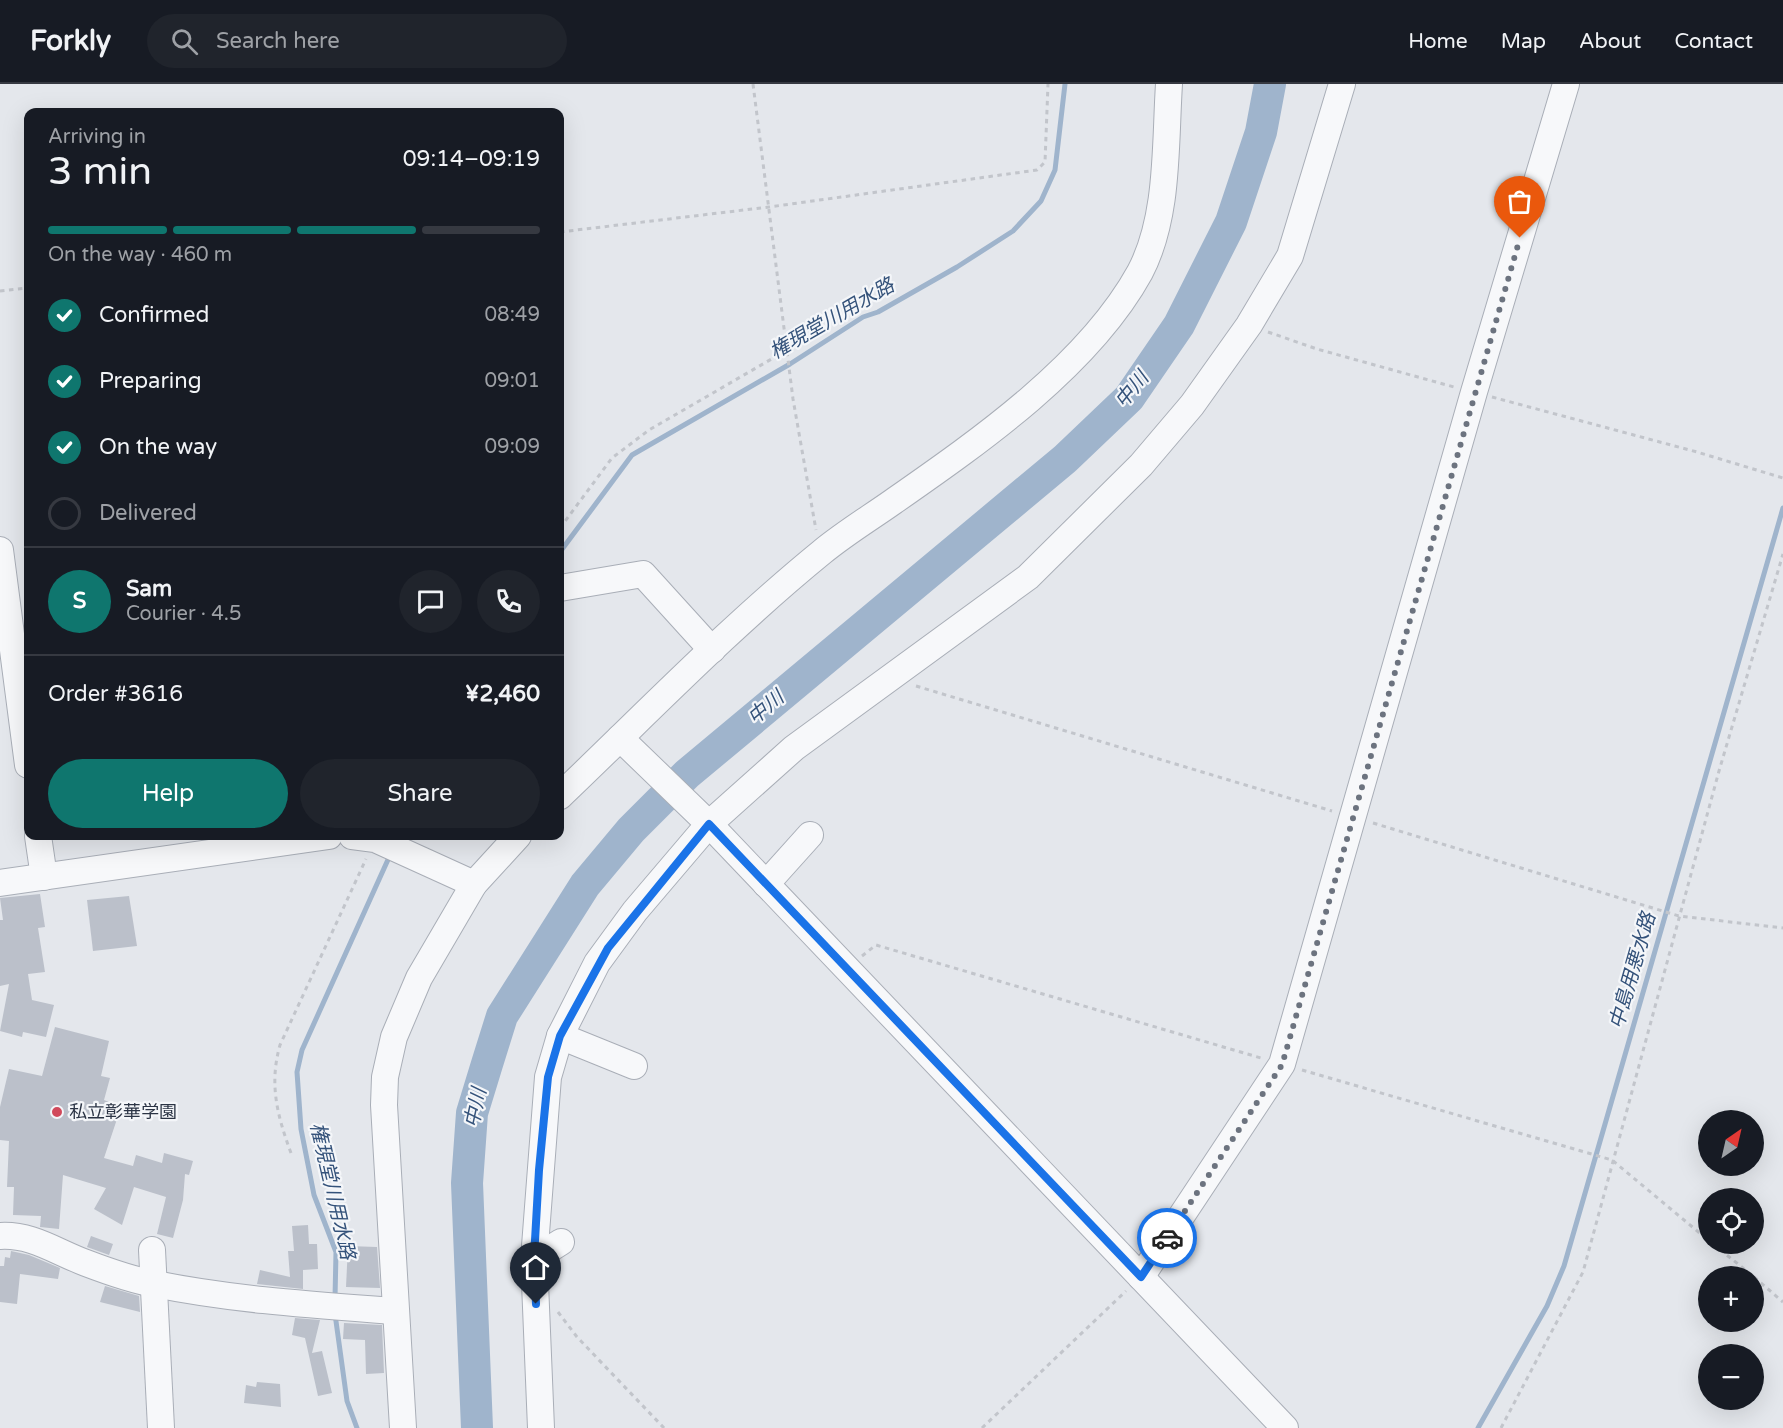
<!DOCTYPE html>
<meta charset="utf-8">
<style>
:root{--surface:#171b24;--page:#20242c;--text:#f1f3f6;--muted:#9ea1a6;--line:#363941;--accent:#0f766e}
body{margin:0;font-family:"Varela Round","Noto Sans JP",sans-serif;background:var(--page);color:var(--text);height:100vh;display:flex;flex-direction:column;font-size:22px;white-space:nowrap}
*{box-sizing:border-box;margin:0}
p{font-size:20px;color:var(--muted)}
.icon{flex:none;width:33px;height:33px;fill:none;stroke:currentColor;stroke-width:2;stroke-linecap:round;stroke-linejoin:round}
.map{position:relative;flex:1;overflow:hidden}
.details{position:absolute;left:24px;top:24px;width:540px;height:732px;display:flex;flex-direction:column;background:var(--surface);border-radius:12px;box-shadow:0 6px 24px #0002}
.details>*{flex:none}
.needle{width:39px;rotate:34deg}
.controls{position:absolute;left:1698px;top:1026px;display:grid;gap:12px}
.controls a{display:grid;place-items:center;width:66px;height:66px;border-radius:50%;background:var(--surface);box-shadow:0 6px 24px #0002;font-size:30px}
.pin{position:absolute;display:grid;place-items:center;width:51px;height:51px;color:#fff;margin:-62px -26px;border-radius:50% 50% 50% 0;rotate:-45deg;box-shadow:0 0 6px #0007}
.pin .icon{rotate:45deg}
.courier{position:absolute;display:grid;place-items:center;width:60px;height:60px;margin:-30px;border:4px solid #1a73e8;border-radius:50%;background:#fff;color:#222;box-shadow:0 2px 8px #0007}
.summary em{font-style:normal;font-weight:600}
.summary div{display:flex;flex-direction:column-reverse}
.summary{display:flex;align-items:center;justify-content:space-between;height:102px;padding:0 24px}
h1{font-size:39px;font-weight:600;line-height:45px}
.bar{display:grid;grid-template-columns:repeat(4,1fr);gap:9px 6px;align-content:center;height:72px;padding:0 24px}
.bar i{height:8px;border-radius:4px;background:var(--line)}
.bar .on{background:var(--accent)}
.bar p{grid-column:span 4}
.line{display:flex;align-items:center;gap:15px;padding:0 24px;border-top:2px solid var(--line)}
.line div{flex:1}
.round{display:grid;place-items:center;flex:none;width:63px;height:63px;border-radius:32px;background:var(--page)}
ol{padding:0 24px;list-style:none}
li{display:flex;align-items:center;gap:18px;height:66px}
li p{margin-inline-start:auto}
li .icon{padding:6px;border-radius:50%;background:var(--accent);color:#fff;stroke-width:4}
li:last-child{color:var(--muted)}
li i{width:33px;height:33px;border:3px solid var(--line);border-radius:50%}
.button{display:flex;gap:12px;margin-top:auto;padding:12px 24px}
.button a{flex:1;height:69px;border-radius:36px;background:var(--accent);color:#fff;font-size:24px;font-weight:600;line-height:69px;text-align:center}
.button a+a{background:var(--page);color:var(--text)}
header{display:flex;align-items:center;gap:36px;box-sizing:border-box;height:84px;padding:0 30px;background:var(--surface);border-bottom:2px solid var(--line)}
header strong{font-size:28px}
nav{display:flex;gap:33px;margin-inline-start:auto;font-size:21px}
.search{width:420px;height:54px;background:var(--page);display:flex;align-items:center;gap:15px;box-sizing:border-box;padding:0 21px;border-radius:33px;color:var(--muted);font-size:22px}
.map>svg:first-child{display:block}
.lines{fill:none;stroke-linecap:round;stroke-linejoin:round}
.stream{stroke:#9fb4cc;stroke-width:5}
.river{stroke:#9fb4cc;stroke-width:32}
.building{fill:#bbc0ca}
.minor-casing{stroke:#a9aeb7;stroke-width:28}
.path{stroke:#c2c5cb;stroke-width:3;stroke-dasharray:4.5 4.5;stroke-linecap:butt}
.minor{stroke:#f7f8fa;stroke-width:26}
.done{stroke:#6c737f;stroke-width:6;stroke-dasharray:0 10.8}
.route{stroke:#1a73e8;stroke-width:8}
.poi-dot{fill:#d1495b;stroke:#f4f6f9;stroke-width:2}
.labels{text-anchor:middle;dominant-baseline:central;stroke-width:4.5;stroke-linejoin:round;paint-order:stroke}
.poi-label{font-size:18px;fill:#2b3445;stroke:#f4f6f9;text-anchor:start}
.water-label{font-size:20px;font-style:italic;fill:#34527a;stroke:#f4f6f9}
</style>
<header>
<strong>Forkly</strong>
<div class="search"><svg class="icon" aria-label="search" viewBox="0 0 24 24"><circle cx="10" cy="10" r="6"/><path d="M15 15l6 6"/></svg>Search here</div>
<nav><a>Home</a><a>Map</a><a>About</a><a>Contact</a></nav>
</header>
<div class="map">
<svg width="1783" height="1344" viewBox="0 0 1783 1344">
<rect width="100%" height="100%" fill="#e4e7ec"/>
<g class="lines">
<g class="stream">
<path d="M560,468L632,371L790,280L863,233L878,228L957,183L1013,147L1041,117L1055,86L1065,0"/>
<path d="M335,1214L336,1168L314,1111L301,1045L297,988L302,966L391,769"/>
<path d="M335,1230L347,1317L357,1344"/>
<path d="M1478,1344L1547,1222L1564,1182L1783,424"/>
</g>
<path class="river" d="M477,1344L467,1099L472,1029L487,980L502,932L585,801L631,746L687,690L1065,375L1129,314L1179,241L1231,138L1261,48L1270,0"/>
</g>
<g class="building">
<path d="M40,810L45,843L38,844L45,888L28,890L32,916L54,921L46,953L23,948L22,953L0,947L9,900L0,902V836H3L0,814Z"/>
<path d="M129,812L137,862L93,867L87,816Z"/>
<path d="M55,943L109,957L101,992L110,994L104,1016L121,1023L104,1074L133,1082L136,1071L162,1079L164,1069L193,1077L189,1091L185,1090L183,1116L173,1154L157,1150L166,1113L134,1103L122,1141L94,1125L106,1104L63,1091L59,1145L40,1143L41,1132L13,1131L14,1103H7L9,1057L0,1056V1023L9,985L42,992Z"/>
<path d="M308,1141L309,1160H317L318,1185L303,1186V1205L257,1200L260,1186L290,1193L288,1167H294L292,1142Z"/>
<path d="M91,1152L113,1160L109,1171L87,1163Z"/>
<path d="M348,1162L377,1163L380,1204L346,1203Z"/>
<path d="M11,1167L29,1171L60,1184L58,1195L20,1190L17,1220L0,1218V1182H4L5,1173L10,1174Z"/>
<path d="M105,1202L139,1212L140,1228L100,1218Z"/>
<path d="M295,1234L320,1236L312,1269L322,1267L332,1309L318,1312L305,1254L292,1251Z"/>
<path d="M344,1239L382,1241L384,1289L366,1290L365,1256L343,1255Z"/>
<path d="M257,1298L280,1300L281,1323L244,1319L246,1301L256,1303Z"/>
</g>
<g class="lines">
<g class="minor-casing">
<g id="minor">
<path d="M0,466L28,681"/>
<path d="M560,504L643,490L712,566"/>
<path d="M620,654L709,740L1285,1344"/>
<path d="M560,712C646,630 730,543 822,468C845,449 870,434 894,417C980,357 1089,281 1140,188C1169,133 1165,61 1169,0"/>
<path d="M38,752L44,793"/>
<path d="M352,752L375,755L474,800"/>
<path d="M0,799L329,752"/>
<path d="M766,800L810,751"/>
<path d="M560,952L634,982"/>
<path d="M0,1152C32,1150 56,1168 86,1179C107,1187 132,1196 155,1200C234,1216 315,1221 395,1227"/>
<path d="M152,1166L161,1344"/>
<path d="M534,1175L561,1158"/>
<path d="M1141,1193L1282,980L1474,308L1566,0"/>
<path d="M403,1344L384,1021L385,993L394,953L419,894L474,800L518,752"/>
<path d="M541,1344L534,1175L548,993L560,952L597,879L635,827L709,740L794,664L1028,493L1141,381L1192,321L1249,241L1290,172L1342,0"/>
</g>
</g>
<g class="path">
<path d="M753,0L793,315L816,446"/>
<path d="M560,148L769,123L1037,86L1045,78L1048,0"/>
<path d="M0,207L28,204"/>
<path d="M1268,248L1317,265L1454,303"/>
<path d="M1492,313L1697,368L1783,394"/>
<path d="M560,444L612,374L649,346L787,266"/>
<path d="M916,602L1332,727"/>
<path d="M1373,739L1679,832L1783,844"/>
<path d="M862,872L876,861L1261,974"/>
<path d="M1302,986L1612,1076L1708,1156"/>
<path d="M291,1069C277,1031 269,1000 280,961L366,775"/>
<path d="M1713,1160L1753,1192"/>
<path d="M1754,1193L1783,1218"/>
<path d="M558,1228L577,1253L664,1344"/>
<path d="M982,1344L1126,1207"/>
<path d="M1501,1344L1583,1188L1719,687L1783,470"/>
</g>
<use href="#minor" class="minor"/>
</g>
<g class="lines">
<path class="done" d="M1167,1154L1282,981L1520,154"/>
<path class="route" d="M536,1220L534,1174L539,1086L548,993L560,952L608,864L709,740L1141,1193L1167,1154"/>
</g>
<circle class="poi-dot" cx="57" cy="1028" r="6"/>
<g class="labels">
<g class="poi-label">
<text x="69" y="1028">私立彰華学園</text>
</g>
<g class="water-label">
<text transform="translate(832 235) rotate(-30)">権現堂川用水路</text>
<text transform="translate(1132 306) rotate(-51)">中川</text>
<text transform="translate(766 624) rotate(-40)">中川</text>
<text transform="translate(1633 887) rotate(-74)">中島用悪水路</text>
<text transform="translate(476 1024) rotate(-78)">中川</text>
<text transform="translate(332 1107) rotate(77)">権現堂川用水路</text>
</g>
</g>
</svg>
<div class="controls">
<a><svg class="needle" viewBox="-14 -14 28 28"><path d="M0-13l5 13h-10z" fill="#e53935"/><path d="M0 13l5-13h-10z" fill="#9ea1a6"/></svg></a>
<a><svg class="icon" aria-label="locate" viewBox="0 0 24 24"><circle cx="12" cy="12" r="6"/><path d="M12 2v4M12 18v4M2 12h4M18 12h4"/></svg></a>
<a>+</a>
<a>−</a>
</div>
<div class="pin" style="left:1520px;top:154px;background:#ea580c"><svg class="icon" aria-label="bag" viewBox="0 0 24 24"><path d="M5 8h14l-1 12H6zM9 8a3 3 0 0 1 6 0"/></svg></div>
<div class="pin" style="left:536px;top:1220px;background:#1f2937"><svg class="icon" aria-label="home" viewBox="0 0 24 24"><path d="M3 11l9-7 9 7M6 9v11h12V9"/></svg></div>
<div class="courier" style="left:1167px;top:1154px"><svg class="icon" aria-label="car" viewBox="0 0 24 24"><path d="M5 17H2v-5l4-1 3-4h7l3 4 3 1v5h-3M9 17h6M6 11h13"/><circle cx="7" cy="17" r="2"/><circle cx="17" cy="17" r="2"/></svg></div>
<section class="details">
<div class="summary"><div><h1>3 min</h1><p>Arriving in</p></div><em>09:14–09:19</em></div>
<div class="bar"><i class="on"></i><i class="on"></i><i class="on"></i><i></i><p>On the way · 460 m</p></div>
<ol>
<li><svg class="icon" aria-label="check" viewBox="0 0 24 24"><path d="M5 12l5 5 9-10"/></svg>Confirmed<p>08:49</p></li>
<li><svg class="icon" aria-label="check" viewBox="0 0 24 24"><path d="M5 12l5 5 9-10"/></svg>Preparing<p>09:01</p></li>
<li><svg class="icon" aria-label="check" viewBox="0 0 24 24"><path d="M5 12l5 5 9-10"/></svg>On the way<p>09:09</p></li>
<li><i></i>Delivered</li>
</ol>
<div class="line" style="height:108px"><b class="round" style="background:var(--accent);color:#fff">S</b><div><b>Sam</b><p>Courier · 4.5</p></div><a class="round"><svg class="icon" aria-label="chat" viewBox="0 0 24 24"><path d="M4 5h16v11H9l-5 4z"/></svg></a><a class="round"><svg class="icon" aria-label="phone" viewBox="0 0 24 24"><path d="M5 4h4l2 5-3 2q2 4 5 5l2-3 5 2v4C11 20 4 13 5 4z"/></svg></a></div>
<div class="line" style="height:78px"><div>Order #3616</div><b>¥2,460</b></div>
<div class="button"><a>Help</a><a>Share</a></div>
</section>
</div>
